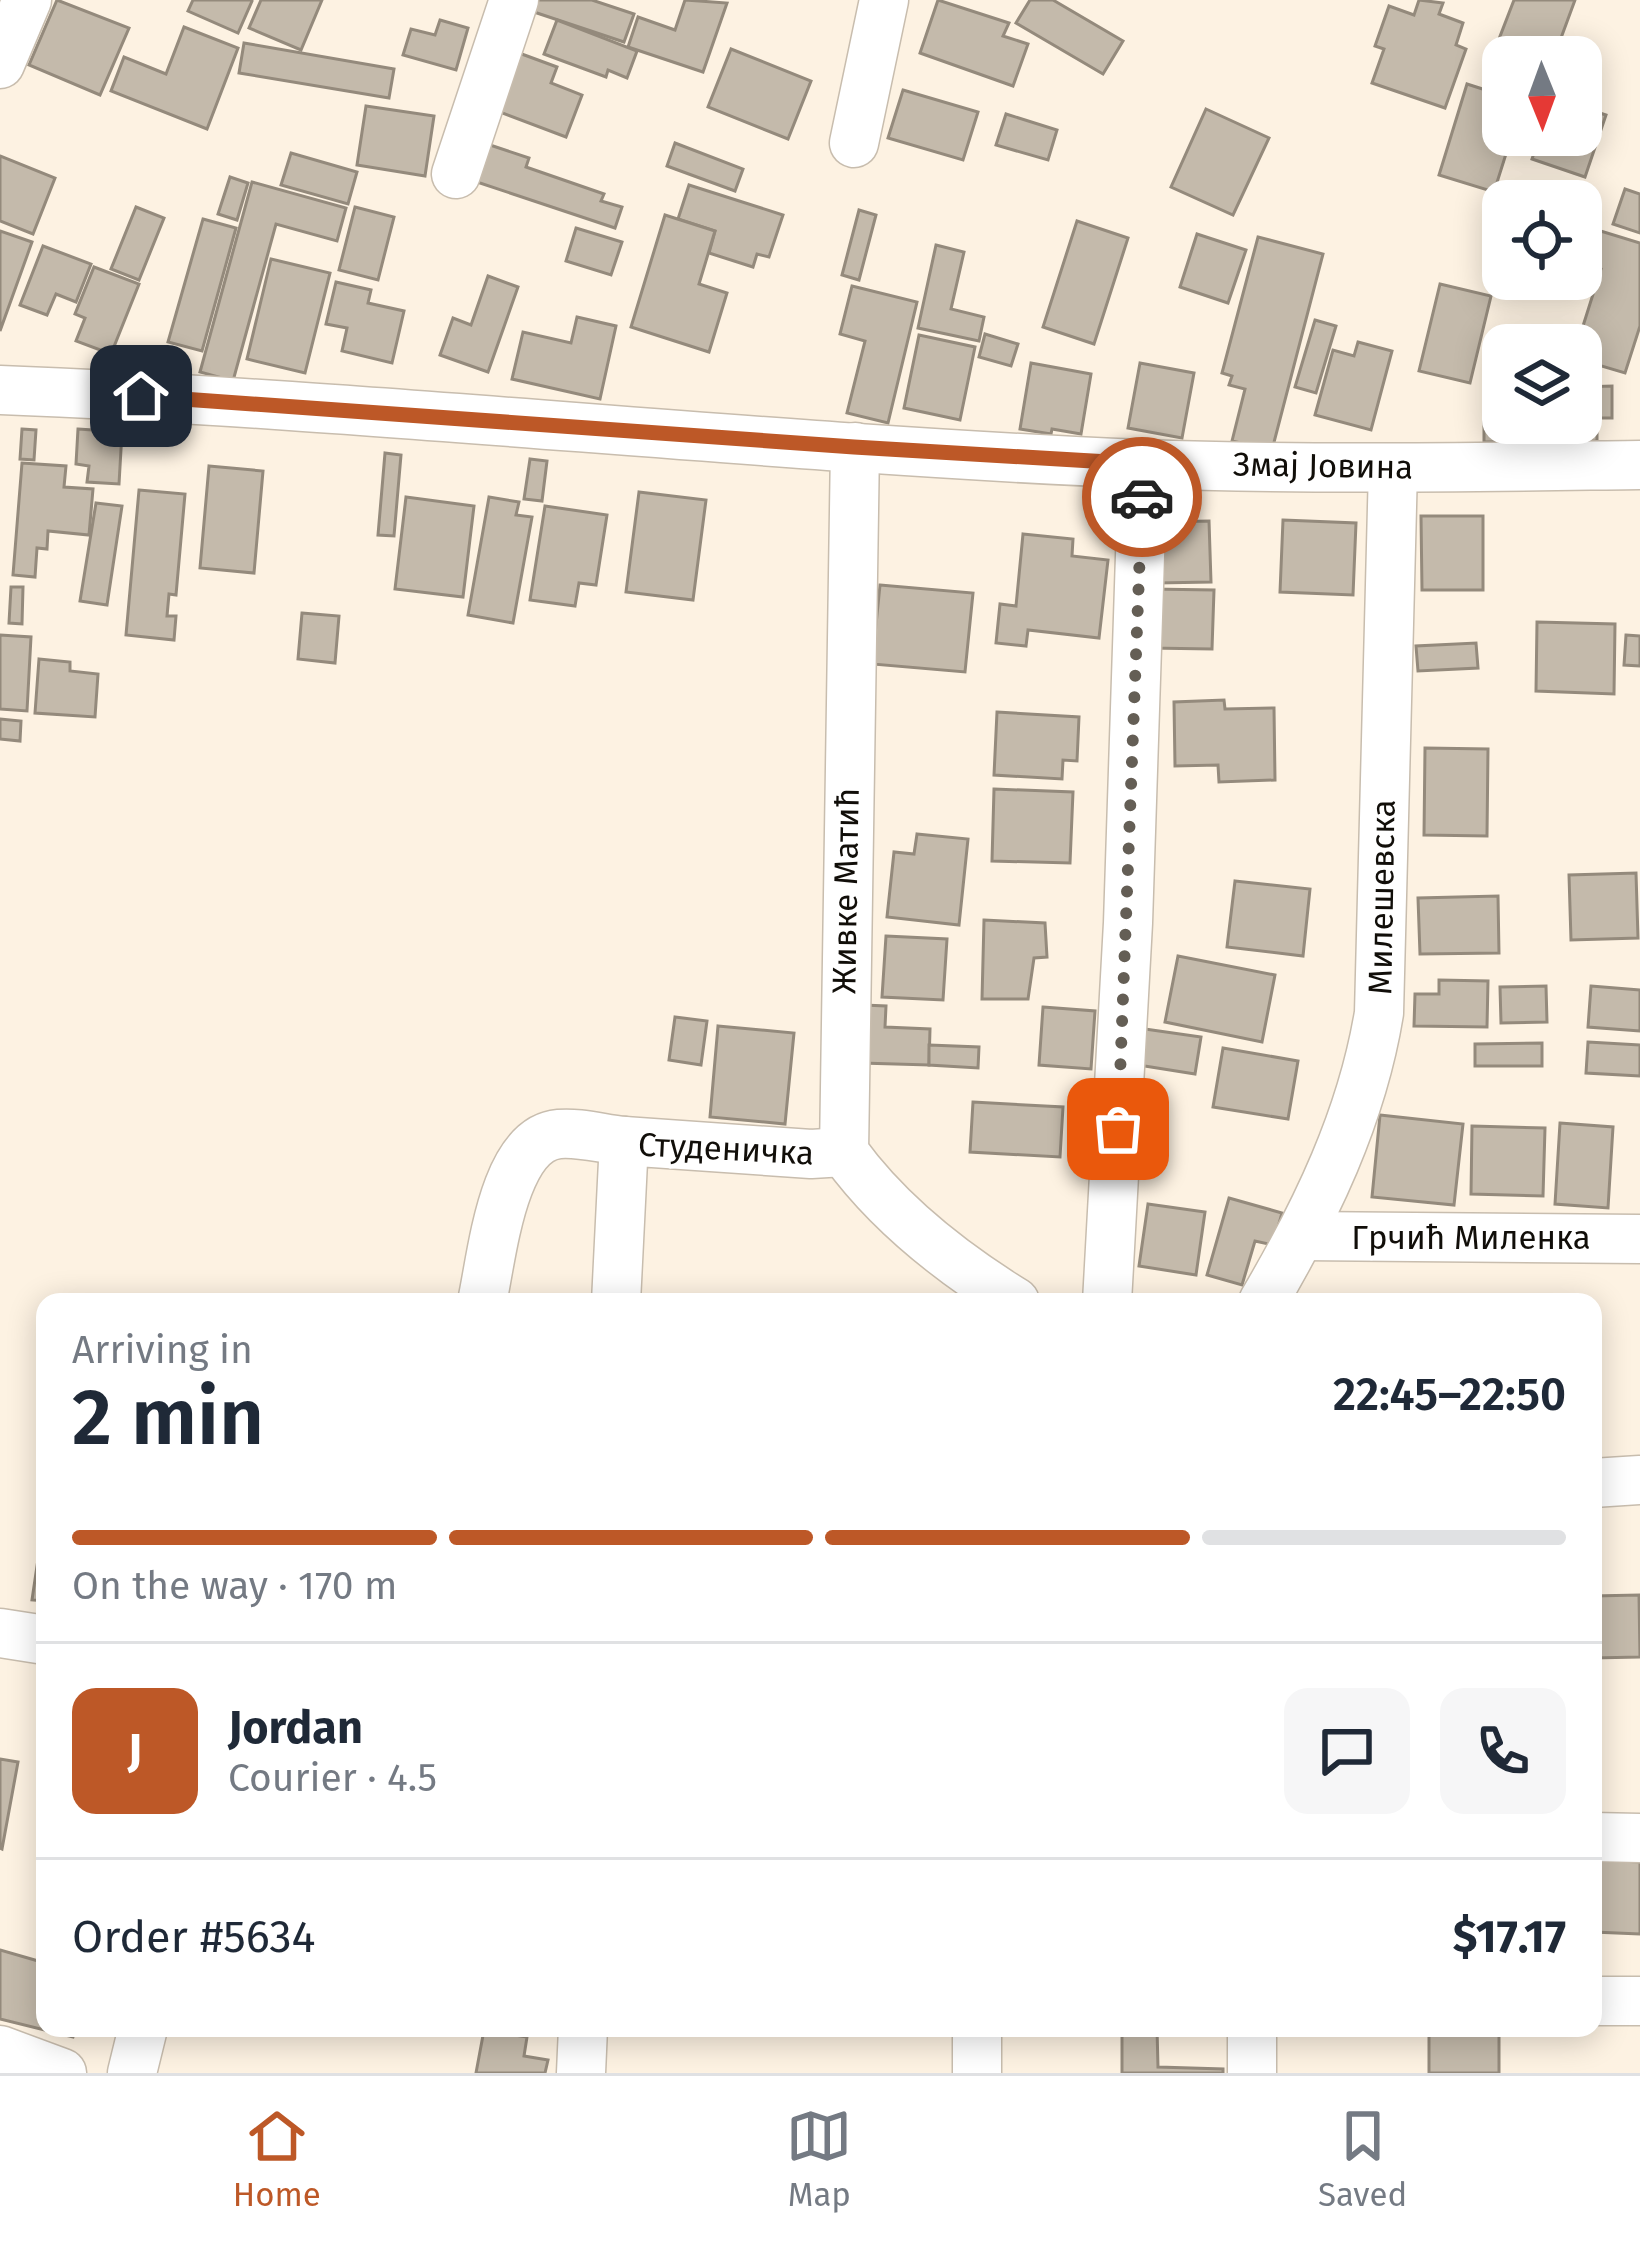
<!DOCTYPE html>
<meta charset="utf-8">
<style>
:root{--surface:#fff;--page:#f6f6f7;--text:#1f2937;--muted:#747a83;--line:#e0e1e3;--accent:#bd5827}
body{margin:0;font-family:"Fira Sans",sans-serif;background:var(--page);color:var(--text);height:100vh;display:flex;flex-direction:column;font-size:45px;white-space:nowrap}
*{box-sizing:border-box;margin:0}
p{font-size:39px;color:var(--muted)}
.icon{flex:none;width:66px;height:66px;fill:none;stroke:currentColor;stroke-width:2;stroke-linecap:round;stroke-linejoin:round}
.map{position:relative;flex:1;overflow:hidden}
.details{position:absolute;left:36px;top:1293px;width:1566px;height:744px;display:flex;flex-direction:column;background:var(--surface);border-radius:24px;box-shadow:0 6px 30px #0003}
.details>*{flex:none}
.needle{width:78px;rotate:179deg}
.tools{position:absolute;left:1482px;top:36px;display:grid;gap:24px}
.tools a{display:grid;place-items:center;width:120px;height:120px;border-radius:24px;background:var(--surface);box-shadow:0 6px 30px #0003;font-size:60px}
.pin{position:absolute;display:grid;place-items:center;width:102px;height:102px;color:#fff;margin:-51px;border-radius:24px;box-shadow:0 6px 18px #0006}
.courier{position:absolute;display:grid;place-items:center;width:120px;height:120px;margin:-60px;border:9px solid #bd5827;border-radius:50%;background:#fff;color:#222;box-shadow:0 3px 15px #0007}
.head em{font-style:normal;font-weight:600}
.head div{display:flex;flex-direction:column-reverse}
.head{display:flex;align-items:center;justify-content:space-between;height:204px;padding:0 36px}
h1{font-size:78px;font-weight:600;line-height:90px}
.bar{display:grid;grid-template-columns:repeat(4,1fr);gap:18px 12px;align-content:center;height:144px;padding:0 36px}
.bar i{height:15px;border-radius:9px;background:var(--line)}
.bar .active{background:var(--accent)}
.bar p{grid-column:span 4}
.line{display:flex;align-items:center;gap:30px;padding:0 36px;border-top:3px solid var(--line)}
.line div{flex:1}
.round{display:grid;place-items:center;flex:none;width:126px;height:126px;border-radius:24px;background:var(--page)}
.menu{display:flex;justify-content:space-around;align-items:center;height:168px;border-top:3px solid var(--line);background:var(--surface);font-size:33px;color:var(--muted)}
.menu a{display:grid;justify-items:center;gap:6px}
.menu .active{color:var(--accent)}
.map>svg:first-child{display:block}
.building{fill:#c4baab;stroke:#948a7c;stroke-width:3}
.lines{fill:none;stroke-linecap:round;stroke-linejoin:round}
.minor-casing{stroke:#c8bdae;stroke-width:51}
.minor{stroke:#fff;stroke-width:48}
.done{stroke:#645e55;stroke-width:12;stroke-dasharray:0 21.6}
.route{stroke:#bd5827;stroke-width:15}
.labels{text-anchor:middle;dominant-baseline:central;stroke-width:9;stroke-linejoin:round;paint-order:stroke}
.street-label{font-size:33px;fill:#110e09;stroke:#fff}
</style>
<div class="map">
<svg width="1640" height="2073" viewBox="0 0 1640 2073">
<rect width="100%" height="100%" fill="#fdf2e2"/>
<g class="building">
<path d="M57,0L129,28L100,95L29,65Z"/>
<path d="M193,0H251L252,1L238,33L188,11Z"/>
<path d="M261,0H322L301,50L249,28Z"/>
<path d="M532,0H592L634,14L624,42L528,10Z"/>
<path d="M685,0L727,3L703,72L628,47L638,17L675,30Z"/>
<path d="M938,0L1009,23L1003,36L1028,44L1013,86L920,53Z"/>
<path d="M1030,0H1053L1123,41L1103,74L1016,23Z"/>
<path d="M1419,0L1443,3L1439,14L1463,23L1456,45L1466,49L1445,108L1372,83L1384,49L1375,46L1389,6L1414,15Z"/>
<path d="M1514,0H1575L1554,57H1507L1494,52Z"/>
<path d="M440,20L468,28L456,70L403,55L411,29L435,35Z"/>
<path d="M557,20L637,51L627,78L608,70L606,77L544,54Z"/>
<path d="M184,27L238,48L207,129L111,91L124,57L166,74Z"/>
<path d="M244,43L394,69L389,98L239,73Z"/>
<path d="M731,49L811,81L788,139L708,107Z"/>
<path d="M519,53L557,67L551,83L582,95L566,137L497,111Z"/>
<path d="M1581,81L1593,84L1585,108L1606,115L1585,177L1532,159L1540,135H1581Z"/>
<path d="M1467,84L1492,92L1486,109L1497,112L1491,133L1511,138L1494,192L1439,175Z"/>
<path d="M903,90L978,112L963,160L888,138Z"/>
<path d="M366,106L434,116L425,176L357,165Z"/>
<path d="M1206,109L1269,138L1233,215L1171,187Z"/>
<path d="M1006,114L1057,130L1048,160L996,145Z"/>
<path d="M675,143L743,169L735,191L667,166Z"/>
<path d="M487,144L529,158L526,167L604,194L601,201L622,207L615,228L474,181Z"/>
<path d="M291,153L357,172L348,204L281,185Z"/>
<path d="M0,156L55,178L33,234L0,221Z"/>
<path d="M230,177L248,183L237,220L218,214Z"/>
<path d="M252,182L346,208L337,241L276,224L233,381L200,372Z"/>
<path d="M689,185L783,215L769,257L757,254L753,267L709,253L715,231L678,219Z"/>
<path d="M1625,189L1640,194V233L1613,224Z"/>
<path d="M136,207L164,218L139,280L111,269Z"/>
<path d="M355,207L394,217L378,280L339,270Z"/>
<path d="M859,210L876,215L859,280L842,275Z"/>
<path d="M665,215L715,231L699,284L727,293L709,352L631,327Z"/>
<path d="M203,219L236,228L202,351L168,342Z"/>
<path d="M1077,221L1128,238L1094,344L1043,327Z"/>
<path d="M1581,225L1640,243V326L1625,373L1581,360V345H1577L1601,269L1581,263Z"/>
<path d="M576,228L622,242L611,275L566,261Z"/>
<path d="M0,231L32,242L0,331Z"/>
<path d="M1197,234L1246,250L1228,303L1180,287Z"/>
<path d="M1258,237L1323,254L1272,450L1232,441L1245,389L1229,385L1232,376L1222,373Z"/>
<path d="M936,245L964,252L951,309L984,317L979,341L918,328Z"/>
<path d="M43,246L91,264L76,302L56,294L47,315L20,305Z"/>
<path d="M271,259L330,273L305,373L247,359Z"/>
<path d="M94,267L139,284L111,354L76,341L85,318L75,314Z"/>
<path d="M488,276L518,287L488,372L440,355L453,318L471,325Z"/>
<path d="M336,282L371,290L368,303L404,311L392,363L342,351L347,328L326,324Z"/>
<path d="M1440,284L1491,296L1470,383L1419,371Z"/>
<path d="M852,286L917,302L888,423L847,413L865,341L840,334Z"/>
<path d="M577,317L616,326L600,399L512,379L523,332L571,343Z"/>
<path d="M1315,320L1336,326L1316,393L1295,387Z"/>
<path d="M985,334L1018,344L1011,366L979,357Z"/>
<path d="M919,335L975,347L960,420L904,408Z"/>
<path d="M1358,342L1392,351L1371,430L1315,415L1333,350L1354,356Z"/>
<path d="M1031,363L1091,374L1081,434L1052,429L1051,434L1020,429Z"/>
<path d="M1140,363L1194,373L1182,438L1128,428Z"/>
<path d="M1612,386V418H1597V441L1484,442V387H1503V423H1581V387Z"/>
<path d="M22,429L36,430L34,460L20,459Z"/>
<path d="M78,429L122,432L119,484L87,482L89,466L76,464Z"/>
<path d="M385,453L401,455L394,536L378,535Z"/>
<path d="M530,459L547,461L542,501L524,499Z"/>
<path d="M22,463L66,466L64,487L93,489L89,535L48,531L47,549L37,548L35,577L13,575Z"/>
<path d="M209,466L263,471L254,573L200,568Z"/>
<path d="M139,490L185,494L176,595L169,594L167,616H176L174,640L126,635Z"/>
<path d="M639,492L706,500L693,600L626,592Z"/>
<path d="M406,497L474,506L463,597L395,589Z"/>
<path d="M489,497L519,502L516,515L532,517L513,623L468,615Z"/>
<path d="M96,503L122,506L107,605L80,601Z"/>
<path d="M545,506L607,515L596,585L579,583L575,606L530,600Z"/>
<path d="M1421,516H1483V590H1422Z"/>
<path d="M1283,520L1356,523L1353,595L1280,592Z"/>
<path d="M1209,521L1211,582L1157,583L1156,522Z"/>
<path d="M1023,534L1073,539L1072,556L1108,560L1099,638L1028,630L1026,646L996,643L1000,604L1016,606Z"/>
<path d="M880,585L973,593L965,672L872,664Z"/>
<path d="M11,587H23L22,624L9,623Z"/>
<path d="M1150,589L1214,590L1212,649L1149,648Z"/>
<path d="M302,613L339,616L335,663L298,659Z"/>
<path d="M1537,622L1615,624L1614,694L1536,691Z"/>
<path d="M0,635L31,637L27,711L0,709Z"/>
<path d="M1626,635L1640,636V666L1624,665Z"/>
<path d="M1476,643L1478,668L1418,671L1416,646Z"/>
<path d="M39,659L70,662V671L98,674L95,717L35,713Z"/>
<path d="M1224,700L1225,709L1274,708L1275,780L1219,782L1218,765L1175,766L1174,702Z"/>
<path d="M997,712L1079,717L1077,761L1063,760L1062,779L994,775Z"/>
<path d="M0,719L21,721L20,741L0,739Z"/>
<path d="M1425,748L1488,749L1487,836L1424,835Z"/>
<path d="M994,789L1073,792L1070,863L992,861Z"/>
<path d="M917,834L968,839L959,925L887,917L894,852L914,854Z"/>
<path d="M1636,873L1638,938L1571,940L1569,875Z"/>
<path d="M1235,881L1310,889L1303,956L1227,947Z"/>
<path d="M1498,896L1499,953L1420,954L1418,898Z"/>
<path d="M984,920L1045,923L1047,957L1034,958L1028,999H982Z"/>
<path d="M886,936L947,939L943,1000L882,997Z"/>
<path d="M1178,956L1275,975L1262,1042L1165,1022Z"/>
<path d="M1439,980L1488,981L1487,1027L1414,1026L1415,994H1439Z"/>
<path d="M1546,986L1547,1022L1501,1023L1500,987Z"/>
<path d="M1591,986L1640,990V1031L1588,1027Z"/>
<path d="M863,1005L886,1006L885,1027L930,1029L929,1065L861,1063Z"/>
<path d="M1043,1007L1095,1011L1091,1069L1039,1065Z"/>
<path d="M675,1017L707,1021L701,1065L669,1060Z"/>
<path d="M718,1026L794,1033L785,1124L710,1117Z"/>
<path d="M1138,1028L1201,1037L1195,1074L1132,1064Z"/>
<path d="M1588,1042L1640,1045V1076L1586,1073Z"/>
<path d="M1542,1043V1066H1475V1044Z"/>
<path d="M929,1045L979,1047L978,1068L929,1065Z"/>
<path d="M1223,1048L1298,1061L1288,1119L1213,1107Z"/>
<path d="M973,1102L1063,1107L1060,1157L970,1152Z"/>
<path d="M1380,1115L1463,1124L1454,1205L1372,1197Z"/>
<path d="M1560,1123L1613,1127L1608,1208L1555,1204Z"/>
<path d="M1472,1126L1545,1128L1543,1196L1471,1194Z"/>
<path d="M1229,1198L1282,1213L1273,1245L1255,1241L1242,1285L1207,1275Z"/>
<path d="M1148,1204L1205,1212L1196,1275L1139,1266Z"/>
<path d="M41,1539L45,1540V1601L32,1600Z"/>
<path d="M1639,1595L1640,1657L1593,1658V1596Z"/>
<path d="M0,1759L18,1762L2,1849L0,1848Z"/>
<path d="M1596,1860L1640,1862V1934L1594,1932Z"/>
<path d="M0,1950L45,1963V2028H76L73,2037L0,2019Z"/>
<path d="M1122,2028H1157L1158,2067L1223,2069V2073H1122Z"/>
<rect x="1429" y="2028" width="70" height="45"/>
<path d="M484,2030L527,2037L524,2056L548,2060L545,2073H476Z"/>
</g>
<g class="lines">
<g class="minor-casing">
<g id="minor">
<path d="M0,64L27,0"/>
<path d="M854,143L884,0"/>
<path d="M456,174L514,0"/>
<path d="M0,390C381,405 760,448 1141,464C1307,470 1474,467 1640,465"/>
<path d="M855,447L844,1152C888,1213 952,1263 1015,1302"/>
<path d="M1302,1236L1640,1239"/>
<path d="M482,1302C492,1258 502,1139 559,1134C579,1132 603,1139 624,1141"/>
<path d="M616,1302L624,1141L811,1154L844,1152"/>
<path d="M1107,1302L1128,923L1143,464"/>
<path d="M1263,1302C1316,1212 1362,1117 1379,1013L1393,468"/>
<path d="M1593,1483L1640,1480"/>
<path d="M0,1633L45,1640"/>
<path d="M1593,1837L1640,1838"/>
<path d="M1593,2001H1640"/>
<path d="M977,2028V2073"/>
<path d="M1252,2028V2073"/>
<path d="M0,2050L62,2073"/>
<path d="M132,2073L143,2028"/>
<path d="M581,2073L583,2028"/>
</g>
</g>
<use href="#minor" class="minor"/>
</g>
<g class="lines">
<path class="done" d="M1118,1129L1142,497"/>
<path class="route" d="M141,396L854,447L1143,464L1142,497"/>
</g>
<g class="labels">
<g class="street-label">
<text transform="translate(1323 466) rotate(1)">Змај Јовина</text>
<text transform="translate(846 891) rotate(-89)">Живке Матић</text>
<text transform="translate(1382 897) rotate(-89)">Милешевска</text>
<text transform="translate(726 1149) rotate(3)">Студеничка</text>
<text x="1471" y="1238">Грчић Миленка</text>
</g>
</g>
</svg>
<div class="tools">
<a><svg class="needle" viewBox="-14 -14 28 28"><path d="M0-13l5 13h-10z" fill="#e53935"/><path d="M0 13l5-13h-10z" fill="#747a83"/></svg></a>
<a><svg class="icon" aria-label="locate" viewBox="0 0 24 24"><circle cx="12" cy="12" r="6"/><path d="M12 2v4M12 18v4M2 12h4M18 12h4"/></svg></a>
<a><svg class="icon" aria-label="layers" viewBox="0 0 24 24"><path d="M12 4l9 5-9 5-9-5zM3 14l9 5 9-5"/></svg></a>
</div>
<div class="pin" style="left:1118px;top:1129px;background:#ea580c"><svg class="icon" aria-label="bag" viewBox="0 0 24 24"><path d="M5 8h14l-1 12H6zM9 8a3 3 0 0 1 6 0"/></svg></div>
<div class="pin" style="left:141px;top:396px;background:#1f2937"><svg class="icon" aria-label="home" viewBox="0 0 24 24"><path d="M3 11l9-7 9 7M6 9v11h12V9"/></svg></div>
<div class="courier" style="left:1142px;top:497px"><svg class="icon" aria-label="car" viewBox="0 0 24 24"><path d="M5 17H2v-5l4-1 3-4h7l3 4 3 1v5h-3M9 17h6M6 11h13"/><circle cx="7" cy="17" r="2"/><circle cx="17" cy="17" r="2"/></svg></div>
<section class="details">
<div class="head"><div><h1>2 min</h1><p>Arriving in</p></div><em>22:45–22:50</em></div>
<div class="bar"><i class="active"></i><i class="active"></i><i class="active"></i><i></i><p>On the way · 170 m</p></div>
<div class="line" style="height:216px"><b class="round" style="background:var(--accent);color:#fff">J</b><div><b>Jordan</b><p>Courier · 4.5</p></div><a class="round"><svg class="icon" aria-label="chat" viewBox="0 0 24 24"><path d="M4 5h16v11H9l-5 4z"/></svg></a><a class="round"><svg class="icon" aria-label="phone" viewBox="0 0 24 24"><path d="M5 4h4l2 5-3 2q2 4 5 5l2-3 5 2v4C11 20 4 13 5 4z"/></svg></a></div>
<div class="line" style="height:156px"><div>Order #5634</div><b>$17.17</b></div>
</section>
</div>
<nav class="menu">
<a class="active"><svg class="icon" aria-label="home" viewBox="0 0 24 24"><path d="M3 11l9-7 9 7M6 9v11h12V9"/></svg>Home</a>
<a><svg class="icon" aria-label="map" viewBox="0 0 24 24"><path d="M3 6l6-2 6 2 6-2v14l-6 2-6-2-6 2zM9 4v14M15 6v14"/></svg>Map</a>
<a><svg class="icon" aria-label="saved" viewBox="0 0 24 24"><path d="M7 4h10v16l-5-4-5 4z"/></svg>Saved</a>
</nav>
